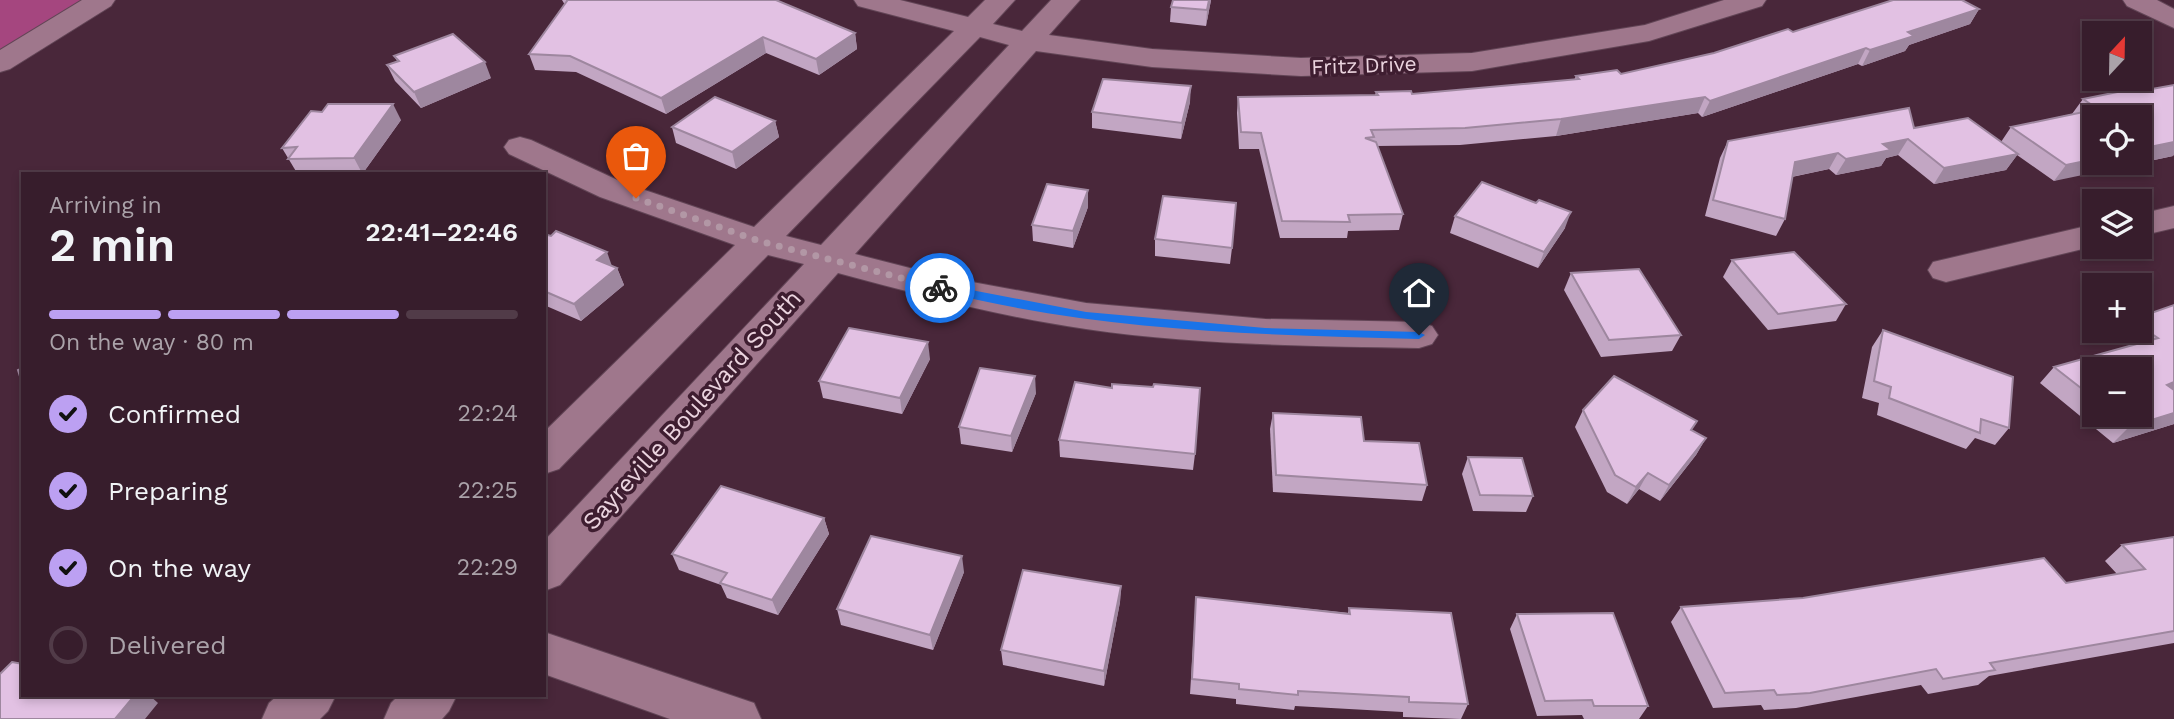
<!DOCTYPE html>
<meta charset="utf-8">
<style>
:root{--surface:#371d2c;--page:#3e2634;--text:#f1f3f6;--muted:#aaa2a9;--line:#513b48;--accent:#bca0f2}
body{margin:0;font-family:"Work Sans",sans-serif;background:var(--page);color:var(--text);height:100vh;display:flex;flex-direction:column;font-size:26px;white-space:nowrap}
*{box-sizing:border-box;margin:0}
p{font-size:23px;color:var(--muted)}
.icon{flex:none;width:38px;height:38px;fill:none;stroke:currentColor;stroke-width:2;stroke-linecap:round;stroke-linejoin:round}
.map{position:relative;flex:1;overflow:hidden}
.sheet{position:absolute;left:21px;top:172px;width:525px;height:525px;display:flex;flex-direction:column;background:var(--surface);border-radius:0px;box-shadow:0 4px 10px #0003,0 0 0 2px var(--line)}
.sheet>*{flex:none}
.needle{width:46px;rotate:22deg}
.tools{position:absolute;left:2082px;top:21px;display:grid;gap:14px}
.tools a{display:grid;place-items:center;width:70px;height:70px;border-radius:0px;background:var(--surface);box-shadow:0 4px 10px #0003,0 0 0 2px var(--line);font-size:35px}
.pin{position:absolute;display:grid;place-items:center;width:60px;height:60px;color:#fff;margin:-72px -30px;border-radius:50% 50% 50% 0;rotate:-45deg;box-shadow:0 0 7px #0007}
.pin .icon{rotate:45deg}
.courier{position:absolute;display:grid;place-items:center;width:70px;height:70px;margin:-35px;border:5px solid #1a73e8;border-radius:50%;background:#fff;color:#222;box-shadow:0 2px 9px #0007}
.overview em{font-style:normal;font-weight:600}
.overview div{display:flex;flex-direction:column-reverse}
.overview{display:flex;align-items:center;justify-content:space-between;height:119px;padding:0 28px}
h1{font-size:46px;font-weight:600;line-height:52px}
.bar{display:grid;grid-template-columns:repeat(4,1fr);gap:10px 7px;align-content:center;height:84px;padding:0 28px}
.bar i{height:9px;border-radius:5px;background:var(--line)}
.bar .on{background:var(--accent)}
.bar p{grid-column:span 4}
ol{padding:0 28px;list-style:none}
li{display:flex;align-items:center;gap:21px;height:77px}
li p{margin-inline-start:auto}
li .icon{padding:7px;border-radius:50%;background:var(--accent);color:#111;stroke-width:4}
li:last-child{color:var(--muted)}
li i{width:38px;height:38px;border:4px solid var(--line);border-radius:50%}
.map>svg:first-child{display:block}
.forest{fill:#a5467f}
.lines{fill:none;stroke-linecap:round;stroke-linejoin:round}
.street-casing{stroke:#624556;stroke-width:2}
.street{fill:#9f778c;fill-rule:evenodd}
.wall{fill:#c2a6c3;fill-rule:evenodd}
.shaded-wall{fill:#9e879f}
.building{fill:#e2c1e3;stroke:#9e879f;stroke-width:2}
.route{fill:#1a73e8}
.done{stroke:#b297a5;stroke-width:7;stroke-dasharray:0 12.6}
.labels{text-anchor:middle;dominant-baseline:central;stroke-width:7;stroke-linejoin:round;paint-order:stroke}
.far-street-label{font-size:21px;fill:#ebd4df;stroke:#3e1d30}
.street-label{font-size:24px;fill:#ebd4df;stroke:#3e1d30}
</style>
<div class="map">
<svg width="2174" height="719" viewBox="0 0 2174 719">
<rect width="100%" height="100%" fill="#49273a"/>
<path class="forest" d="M0,0H101L0,63Z"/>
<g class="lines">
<g class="street-casing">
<g id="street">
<path d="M82,0H115L111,6L10,69L0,72V50Z"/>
<path d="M854,0H900L968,17L985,0H1015L993,24L1022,31L1051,0H1080L1049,35L1152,49L1301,58L1472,53L1645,25L1724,0H1766L1762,6L1649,41L1472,71L1301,76L1152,67L1036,51L855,254L945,277L1086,303L1265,319L1419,322L1432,326L1438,335L1432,344L1419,348C1308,346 1196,345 1086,329C1002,317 920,295 838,273L560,585L544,591V541L804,264L768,255L559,469L544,474V432L735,245L600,197L509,154L504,147L509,140L520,137L531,140L624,183L754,227L954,31L858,6ZM980,37L1009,45L821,245L786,236Z"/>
<path d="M2123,0H2157L2174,9V28L2127,6Z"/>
<path d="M2174,206V228L2140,236V214Z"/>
<path d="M2095,224V246L1946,282L1933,278L1928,270L1933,262Z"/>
<path d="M544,632L754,703L761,719H670L544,674Z"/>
<path d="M278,695H336L328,711L320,719H262L269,703Z"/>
<path d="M399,695H457L449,711L442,719H384L391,703Z"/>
</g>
</g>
<use href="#street" class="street"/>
</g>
<g class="wall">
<path d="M562,0H776L855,33L857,49L819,75L766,53L666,114L576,72L535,70L529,54L565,5Z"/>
<path d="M1173,0H1211L1206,26L1170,22L1171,7Z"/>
<path d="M1979,9L1970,24L1909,45L1905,51L1862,66L1858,64L1702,117L1698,113L1556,136L1460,145L1377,146L1403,214L1399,230L1348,231L1347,238H1280L1259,149H1239L1237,113L1238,97L1375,95L1376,92L1412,94L1574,80L1576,76L1621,74L1714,53L1793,32Z"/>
<path d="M394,56L491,78L421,108L395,81L387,65L397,61Z"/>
<path d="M2174,85V154L2173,156L2140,163V117L2095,163L2054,181L2017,155L2006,170L1934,184L1898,155L1886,158L1881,166L1836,175L1829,169L1792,177L1785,219L1776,236L1705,216L1720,158L1728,141L1914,128L2001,142L2011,127L2072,114L2083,99L2141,91Z"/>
<path d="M1190,102L1181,139L1092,128V112Z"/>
<path d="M401,120L363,173H297L282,148Z"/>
<path d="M775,121L779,137L736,169L676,143L672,127Z"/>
<path d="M1088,207L1073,248L1033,241L1032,225Z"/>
<path d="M1455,216L1565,228L1538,268L1450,233Z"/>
<path d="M544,234L617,268L624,285L581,321L544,305Z"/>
<path d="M1155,239L1232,248L1230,264L1155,256Z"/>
<path d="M1732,260L1846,304L1836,321L1768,330L1723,277Z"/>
<path d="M1571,273L1681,335L1672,351L1601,357L1564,290Z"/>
<path d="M2174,305V424L2113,443L2040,383L2054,367L2130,346L2116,336L2121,331H2140V317ZM2095,369L2140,415H2095Z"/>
<path d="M1883,330L2009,428L1995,445L1975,438L1966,449L1877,415L1879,403L1862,398L1872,347Z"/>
<path d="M930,359L902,414L823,398L819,381Z"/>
<path d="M1153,387L1195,454L1193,470L1060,457L1059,440L1112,388Z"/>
<path d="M1036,393L1012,452L961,444L959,427Z"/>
<path d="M1583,410L1692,431L1706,438L1696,455L1660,501L1639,489L1627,504L1607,492L1575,427Z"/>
<path d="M1273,413L1364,441L1427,485L1422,501L1273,492L1270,429Z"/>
<path d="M1468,457L1533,496L1526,512L1473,511L1462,474Z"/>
<path d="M824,518L829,534L778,615L727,598L721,585L679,570L672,554Z"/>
<path d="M2174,537V643L1989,676L1978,685L1928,694L1921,685L1796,708L1764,710L1761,705L1713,708L1671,622L1681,607L2066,583L2117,574L2105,561L2122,545Z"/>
<path d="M964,572L933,650L841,625L837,609Z"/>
<path d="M1121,586L1120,602L1104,686L1003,665L1001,650Z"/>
<path d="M1196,597L1348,613L1349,608L1468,704L1461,719L1403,717V712L1295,706L1294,710L1236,704V699L1190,694Z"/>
<path d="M1517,614L1648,706L1639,719H1584L1582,715L1537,716L1510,629Z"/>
</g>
<g class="shaded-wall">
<path d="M1209,0H1211L1206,26L1207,10Z"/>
<path d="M1979,9L1970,24L1909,45L1905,51L1862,66L1870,50L1908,32Z"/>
<path d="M855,33L857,49L819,75L816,59Z"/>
<path d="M763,37L766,53L666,114L661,98Z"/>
<path d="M1866,48L1858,64L1702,117L1710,101Z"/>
<path d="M485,62L491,78L421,108L414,92Z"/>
<path d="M1191,86L1190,102L1181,139L1182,123Z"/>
<path d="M1705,97L1698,113L1556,136L1561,119Z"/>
<path d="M393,104L401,120L363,173H362L354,158Z"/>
<path d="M775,121L779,137L736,169L732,152Z"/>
<path d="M1908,139L1898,155L1886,158L1881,166L1836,175L1846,159L1883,144Z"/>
<path d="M2174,142V154L2173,156L2140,163V149Z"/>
<path d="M1838,153L1829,169L1786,178L1795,162Z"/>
<path d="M2018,154L2006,170L1934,184L1944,168Z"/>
<path d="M2095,159V163H2140L2054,181L2066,165Z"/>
<path d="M1088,190V207L1073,248V231Z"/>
<path d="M1571,212L1565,228L1538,268L1544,252Z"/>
<path d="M607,252L613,269L597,260Z"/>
<path d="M617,268L624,285L581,321L574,304Z"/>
<path d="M928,342L930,359L902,414L900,398Z"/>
<path d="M1035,376L1036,393L1012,452L1011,436Z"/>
<path d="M2174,382V393L2167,385Z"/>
<path d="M2174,413V424L2113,443L2129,427Z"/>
<path d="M1706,438L1696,455L1660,501L1669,485Z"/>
<path d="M1648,473L1639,489L1627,504L1636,487Z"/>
<path d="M824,518L829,534L778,615L772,600Z"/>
<path d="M962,556L964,572L933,650L930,635Z"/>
<path d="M1121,586L1120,602L1104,686V671Z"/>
<path d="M135,695H149L158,703L145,719H115Z"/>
</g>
<g class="building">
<path d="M567,0H776L855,33L816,59L763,37L661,98L570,56L529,54L567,1Z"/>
<path d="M1173,0H1209L1207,10L1171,7Z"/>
<path d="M1893,0H1962L1979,9L1908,32L1914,36L1870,50L1866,48L1710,101L1705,97L1561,119L1465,128L1371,130L1374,137L1365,138L1376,142L1403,214L1348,215L1350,222L1282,221L1261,133L1241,132L1238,97L1378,95L1376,92L1411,91L1412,94L1579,79L1576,76L1617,70L1621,74L1714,53L1788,29L1793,32Z"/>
<path d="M453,34L485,62L414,92L387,65L399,61L394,56Z"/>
<path d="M1103,79L1191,86L1182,123L1092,112Z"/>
<path d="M2174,85V142L2140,149V117H2095V159L2066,165L2011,127L2098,109L2083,99L2137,88L2141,91Z"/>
<path d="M715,97L775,121L732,152L672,127Z"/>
<path d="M328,104H393L354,158L288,159L297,147L282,148L311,111L322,112Z"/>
<path d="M1909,108L1914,128L1968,118L2018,154L1944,168L1908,139L1883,144L1891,150L1846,159L1838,153L1795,162L1785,219L1713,200L1728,141Z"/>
<path d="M1482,182L1536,203L1539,200L1571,212L1544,252L1455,216Z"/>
<path d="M1047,184L1088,190L1073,231L1032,225Z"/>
<path d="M1163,196L1236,203L1232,248L1155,239Z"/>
<path d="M556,231L607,252L597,260L617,268L574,304L544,291V234L551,236Z"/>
<path d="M1794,252L1846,304L1778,314L1732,260Z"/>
<path d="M1639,269L1681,335L1609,340L1571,273Z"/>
<path d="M2174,305V382L2167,385L2174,390V413L2129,427L2114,415H2140V369H2095V399L2054,367L2158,338L2140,326V317Z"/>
<path d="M849,328L928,342L900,398L819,381Z"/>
<path d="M1883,330L2013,377L2009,428L1981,419L1980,433L1889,398L1891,387L1874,381Z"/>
<path d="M23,368V386L18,370Z"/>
<path d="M980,368L1035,376L1011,436L959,427Z"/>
<path d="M1614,376L1697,421L1691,430L1706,438L1669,485L1648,473L1636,487L1615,475L1583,410Z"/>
<path d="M1075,382L1112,388V384L1153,387L1154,384L1200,388L1195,454L1059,440Z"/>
<path d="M1273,413L1361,417L1364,441L1419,443L1427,485L1276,475Z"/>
<path d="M1468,457L1522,458L1533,496L1480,495Z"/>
<path d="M721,486L824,518L772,600L720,583L727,573L672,554Z"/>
<path d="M871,536L962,556L930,635L837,609Z"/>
<path d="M2174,537V631L1990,663L1995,670L1943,679L1936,669L1810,693L1777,695L1774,690L1725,693L1681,607L1803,598L2044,558L2066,583L2145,569L2122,545Z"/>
<path d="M1023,570L1121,586L1104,671L1001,650Z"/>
<path d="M1196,597L1350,614L1349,608L1451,613L1468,704L1409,702V697L1298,691V695L1239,689V684L1192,679Z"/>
<path d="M1613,613L1648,706H1594L1592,700L1545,701L1517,614Z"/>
<path d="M12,662L23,664V695H135L115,719H0V674Z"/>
</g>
<path class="route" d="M940,284L1086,312L1265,328L1419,332L1425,335L1419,339C1258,335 1094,331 936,290V285Z"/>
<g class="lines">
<path class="done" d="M636,198L759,241L940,288"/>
</g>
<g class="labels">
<g class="far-street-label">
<text transform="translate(1364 65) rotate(-2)">Fritz Drive</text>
</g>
<g class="street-label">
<text transform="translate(692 410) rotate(-48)">Sayreville Boulevard South</text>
</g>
</g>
</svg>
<div class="tools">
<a><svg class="needle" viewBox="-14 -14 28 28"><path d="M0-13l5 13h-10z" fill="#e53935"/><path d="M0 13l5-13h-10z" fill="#aaa2a9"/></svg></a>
<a><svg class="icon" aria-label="locate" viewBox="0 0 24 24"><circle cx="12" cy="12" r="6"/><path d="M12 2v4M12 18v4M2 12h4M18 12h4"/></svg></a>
<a><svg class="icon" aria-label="layers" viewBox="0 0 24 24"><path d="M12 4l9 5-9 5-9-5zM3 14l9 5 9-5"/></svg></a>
<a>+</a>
<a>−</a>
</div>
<div class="pin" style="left:636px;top:198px;background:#ea580c"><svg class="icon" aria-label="bag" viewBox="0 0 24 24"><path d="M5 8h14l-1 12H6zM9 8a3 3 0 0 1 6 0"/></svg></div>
<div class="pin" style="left:1419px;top:335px;background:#1f2937"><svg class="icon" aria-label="home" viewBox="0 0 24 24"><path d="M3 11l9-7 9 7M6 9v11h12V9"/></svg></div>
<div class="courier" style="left:940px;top:288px"><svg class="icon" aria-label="bike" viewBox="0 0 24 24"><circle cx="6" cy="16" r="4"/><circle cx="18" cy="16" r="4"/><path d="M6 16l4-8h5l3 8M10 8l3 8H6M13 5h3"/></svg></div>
<section class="sheet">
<div class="overview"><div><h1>2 min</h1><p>Arriving in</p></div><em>22:41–22:46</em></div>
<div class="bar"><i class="on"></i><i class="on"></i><i class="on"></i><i></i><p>On the way · 80 m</p></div>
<ol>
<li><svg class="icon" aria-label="check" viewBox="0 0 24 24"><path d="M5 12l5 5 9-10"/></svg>Confirmed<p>22:24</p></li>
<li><svg class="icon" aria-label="check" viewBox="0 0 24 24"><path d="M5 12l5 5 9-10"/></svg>Preparing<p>22:25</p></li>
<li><svg class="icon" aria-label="check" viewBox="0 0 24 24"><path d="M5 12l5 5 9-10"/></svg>On the way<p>22:29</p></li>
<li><i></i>Delivered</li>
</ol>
</section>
</div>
